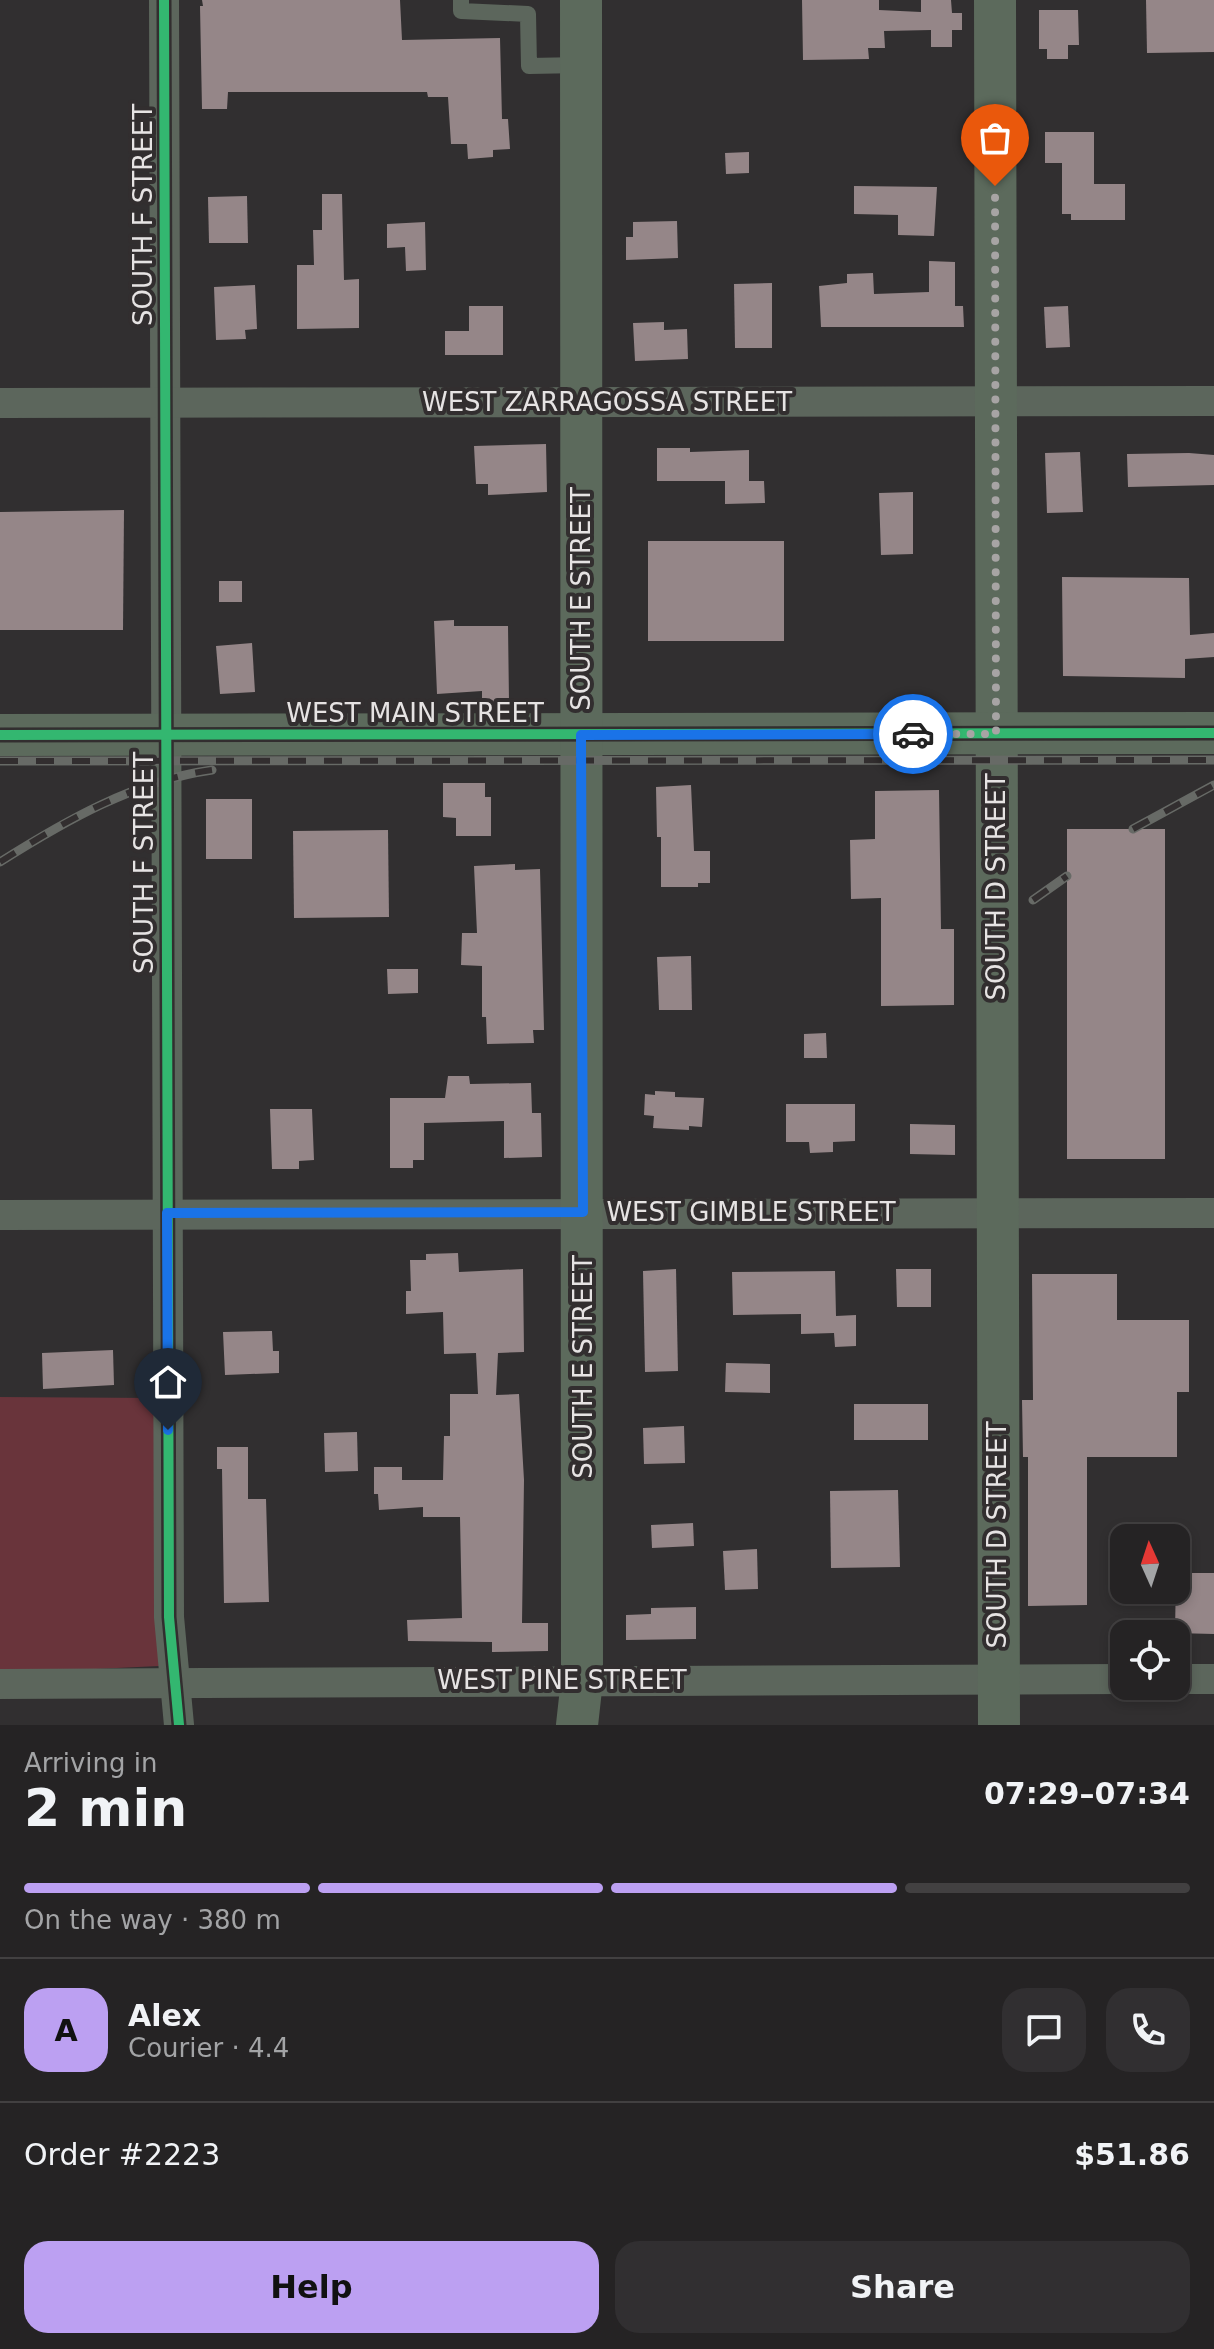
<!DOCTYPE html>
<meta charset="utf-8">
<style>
:root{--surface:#252324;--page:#312f31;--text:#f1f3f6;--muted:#a3a4a6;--line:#424041;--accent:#bca0f2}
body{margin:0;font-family:"DejaVu Sans",sans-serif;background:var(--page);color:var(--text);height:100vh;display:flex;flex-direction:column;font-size:30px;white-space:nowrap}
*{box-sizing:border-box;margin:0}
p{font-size:26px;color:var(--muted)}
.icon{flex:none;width:44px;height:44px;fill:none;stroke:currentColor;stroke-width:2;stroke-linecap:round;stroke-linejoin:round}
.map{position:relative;height:1725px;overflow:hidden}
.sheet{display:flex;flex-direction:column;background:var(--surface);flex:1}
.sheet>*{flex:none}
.needle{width:52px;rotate:357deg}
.tools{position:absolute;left:1110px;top:1524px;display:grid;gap:16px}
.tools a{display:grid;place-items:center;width:80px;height:80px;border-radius:16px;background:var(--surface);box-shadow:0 4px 12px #0003,0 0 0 2px var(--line);font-size:40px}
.pin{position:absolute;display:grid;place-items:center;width:68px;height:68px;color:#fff;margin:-82px -34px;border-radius:50% 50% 50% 0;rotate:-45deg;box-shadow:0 0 8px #0007}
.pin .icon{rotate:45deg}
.courier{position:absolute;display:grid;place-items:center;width:80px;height:80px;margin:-40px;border:6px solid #1a73e8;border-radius:50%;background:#fff;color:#222;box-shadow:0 2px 10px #0007}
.summary em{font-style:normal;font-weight:700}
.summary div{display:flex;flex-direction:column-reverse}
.summary{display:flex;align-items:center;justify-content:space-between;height:136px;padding:0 24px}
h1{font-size:52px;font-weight:700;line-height:60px}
.bar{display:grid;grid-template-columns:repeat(4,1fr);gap:12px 8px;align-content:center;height:96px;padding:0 24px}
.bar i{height:10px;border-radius:6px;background:var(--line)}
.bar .current{background:var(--accent)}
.bar p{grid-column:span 4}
.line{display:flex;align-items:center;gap:20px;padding:0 24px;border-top:2px solid var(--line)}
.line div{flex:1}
.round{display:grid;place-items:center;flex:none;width:84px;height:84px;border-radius:24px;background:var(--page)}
.button{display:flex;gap:16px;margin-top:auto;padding:16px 24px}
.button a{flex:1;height:92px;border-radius:24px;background:var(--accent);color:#111;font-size:32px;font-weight:700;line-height:92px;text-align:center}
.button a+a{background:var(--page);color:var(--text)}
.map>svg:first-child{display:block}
.green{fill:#69343b}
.building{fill:#958688}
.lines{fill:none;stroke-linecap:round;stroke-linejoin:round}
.lane{stroke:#5c665c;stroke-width:16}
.street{stroke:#5c665c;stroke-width:30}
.secondary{stroke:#5c6a5c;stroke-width:42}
.rail-casing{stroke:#676a66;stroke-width:9}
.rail{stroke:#322e2f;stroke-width:6;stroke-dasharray:18;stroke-linecap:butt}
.cycleway-casing{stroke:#322e2f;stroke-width:15}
.cycleway{stroke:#33b770;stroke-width:10}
.done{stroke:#a7a4a4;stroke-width:8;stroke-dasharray:0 14.4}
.route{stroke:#1a73e8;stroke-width:10}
.labels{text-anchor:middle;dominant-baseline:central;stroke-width:8;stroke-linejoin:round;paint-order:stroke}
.street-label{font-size:26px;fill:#e6e3e3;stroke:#322e2f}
</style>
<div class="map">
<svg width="1214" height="1725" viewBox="0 0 1214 1725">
<rect width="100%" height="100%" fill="#312f30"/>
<path class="green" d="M0,1397L155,1398L159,1666L54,1671L0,1669Z"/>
<g class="building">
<path d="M202,0H400L402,40L500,38L502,119H508L510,149L493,150V157L468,159L467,144H451L448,97H428L427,92H228L227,109H202L200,6H203Z"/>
<path d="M802,0H879V10L921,12V0H951L952,13H962V30H952V47H931V30L884,31L885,48H868L869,59L803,60Z"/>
<path d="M1146,0H1214V52L1147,53Z"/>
<path d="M1039,10H1078L1079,45H1068V59H1047V49H1039Z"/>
<path d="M1045,132H1094V184H1125V220H1071V214H1062V163H1045Z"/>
<path d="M749,152V173L726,174L725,153Z"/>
<path d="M854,186L937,187L934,236L898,235V215L854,214Z"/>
<path d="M322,194H342L344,280L359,279V328L297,329V265H314L313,230H322Z"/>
<path d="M247,196L248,243H209L208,197Z"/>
<path d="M677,221L678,258L626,260V237H633V222Z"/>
<path d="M425,222L426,270L406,271L405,247L387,248V224Z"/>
<path d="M929,261L955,262V306H963L964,327H821L819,286L847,283V274L873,273L874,294L929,292Z"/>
<path d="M772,283V348H735L734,284Z"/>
<path d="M255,285L257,329L245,330L246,339L216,340L214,287Z"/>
<path d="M469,306H503V355H445V331H469Z"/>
<path d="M1068,306L1070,347L1046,348L1044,307Z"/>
<path d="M664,322V330L687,329L688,359L635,361L633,323Z"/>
<path d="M546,444L547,492L488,495V484H476L474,446Z"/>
<path d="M657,448H690V452L749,450V481H764L765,503L725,504V481H657Z"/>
<path d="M1080,452L1083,512L1047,513L1045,453Z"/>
<path d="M1189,453L1214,455V485L1128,487L1127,454Z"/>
<path d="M913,492V554L881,555L879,493Z"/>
<path d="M124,510L123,630H0V512Z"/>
<rect x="648" y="541" width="136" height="100"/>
<path d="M1062,577L1189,578L1190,635L1214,633V657L1185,659V678L1063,676Z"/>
<rect x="219" y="581" width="23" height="21"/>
<path d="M454,620V626H508L509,702H482V691L437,694L434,621Z"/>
<path d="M252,643L255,692L220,694L216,646Z"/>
<path d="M443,783H485V797H491V836H456V818L443,817Z"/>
<path d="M691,785L694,851H710V883H698V887H661V837H657L656,787Z"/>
<path d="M939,790L941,929H954V1005L881,1006V898L851,899L850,840L875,839V791Z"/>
<rect x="206" y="799" width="46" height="60"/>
<rect x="1067" y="829" width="98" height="330"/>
<path d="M388,830L389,917L294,918L293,831Z"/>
<path d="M515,864V870L540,869L544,1030H533L534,1043L487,1044L486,1017H482V966L461,965L462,933H477L474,866Z"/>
<path d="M691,956L692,1010H659L657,957Z"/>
<path d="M387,969H418V993L388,994Z"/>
<path d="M826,1033L827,1058H804V1034Z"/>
<path d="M448,1076H469L470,1084L531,1083L532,1113H541L542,1157L504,1158V1121L424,1123V1160H413V1168H390V1098H445Z"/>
<path d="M655,1091L675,1092V1097L704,1098L702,1127L689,1126V1130L653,1128L654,1116L644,1115L645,1094L655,1095Z"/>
<path d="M786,1104H855V1141L833,1142V1152L810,1153L809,1142H786Z"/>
<path d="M270,1109H312L314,1160L299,1161V1169H272Z"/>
<path d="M910,1124L955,1125V1155L910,1154Z"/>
<path d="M458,1253L459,1272L523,1269L524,1352L498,1353L496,1395L519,1394L524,1480L522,1623H548V1651L492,1652V1642L408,1641L407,1620L462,1618L460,1517H423V1507L379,1510L378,1494H374V1467H402V1480H443L444,1436H450V1394H478L476,1353L444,1354L443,1312L406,1314V1291H411L410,1260H426V1254Z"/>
<path d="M676,1269L678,1371L645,1372L643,1271Z"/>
<path d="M896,1269H931V1307H897Z"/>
<path d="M835,1271L836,1316L856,1315V1346L835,1347L834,1333L801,1334V1314L733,1315L732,1272Z"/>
<path d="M1032,1274H1117V1320H1189V1392H1177V1457H1087V1605L1028,1606V1457H1023L1022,1400H1033Z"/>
<path d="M272,1331L273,1351H279V1373L225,1375L223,1332Z"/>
<path d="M113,1350L114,1385L43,1389L42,1353Z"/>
<path d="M726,1363L770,1364V1393L725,1392Z"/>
<rect x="854" y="1404" width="74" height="36"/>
<path d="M684,1426L685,1463L644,1464L643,1428Z"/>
<path d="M357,1432L358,1471L325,1472L324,1433Z"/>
<path d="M217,1447H248V1499H266L269,1602L224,1603L222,1469H217Z"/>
<path d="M898,1490L900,1567L831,1568L830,1491Z"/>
<path d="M693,1523L694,1546L652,1548L651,1525Z"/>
<path d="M757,1549L758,1589L725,1590L723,1551Z"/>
<path d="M1176,1573H1214V1634L1175,1633Z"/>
<path d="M696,1607V1639L626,1640V1615L651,1614V1608Z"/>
</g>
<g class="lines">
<path class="lane" d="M461,0V11L528,14L529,66L581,65"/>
<g class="street">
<path d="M164,0L169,1617L179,1725"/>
<path d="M0,403L1214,401"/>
<path d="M0,1215L1214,1213"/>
<path d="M1176,1679H1214"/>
<path d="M0,1684L1124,1679"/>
</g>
<g class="secondary">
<path d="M995,0L999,1725"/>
<path d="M0,735L1214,733"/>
<path d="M577,1725L582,1680L581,0"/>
</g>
<g class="rail-casing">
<g id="rail">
<path d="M0,761L1214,760"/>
<path d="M1133,829L1214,785"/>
<path d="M0,862C65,821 134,781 212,770"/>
<path d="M1033,900L1067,876"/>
</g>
</g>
<use href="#rail" class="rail"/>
<g class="cycleway-casing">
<g id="cycleway">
<path d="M164,0L169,1617L179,1725"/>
<path d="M0,735L1214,733"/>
</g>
</g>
<use href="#cycleway" class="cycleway"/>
</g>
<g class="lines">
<path class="done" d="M913,734H996L995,186"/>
<path class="route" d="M168,1430L167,1213L583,1212L581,735L913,734"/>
</g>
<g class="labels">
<g class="street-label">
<text transform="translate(143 215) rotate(-90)">SOUTH F STREET</text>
<text x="607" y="402">WEST ZARRAGOSSA STREET</text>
<text transform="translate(581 599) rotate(-90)">SOUTH E STREET</text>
<text x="415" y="713">WEST MAIN STREET</text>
<text transform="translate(144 863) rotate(-90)">SOUTH F STREET</text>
<text transform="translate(996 887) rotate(-90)">SOUTH D STREET</text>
<text x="751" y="1212">WEST GIMBLE STREET</text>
<text transform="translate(583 1367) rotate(-90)">SOUTH E STREET</text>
<text transform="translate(997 1535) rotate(-90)">SOUTH D STREET</text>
<text x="562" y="1680">WEST PINE STREET</text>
</g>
</g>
</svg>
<div class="tools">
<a><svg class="needle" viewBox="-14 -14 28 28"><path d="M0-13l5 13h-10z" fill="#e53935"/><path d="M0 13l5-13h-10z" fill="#a3a4a6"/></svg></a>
<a><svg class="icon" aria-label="locate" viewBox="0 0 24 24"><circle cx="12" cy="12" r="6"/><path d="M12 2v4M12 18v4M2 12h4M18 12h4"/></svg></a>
</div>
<div class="pin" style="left:995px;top:186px;background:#ea580c"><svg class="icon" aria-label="bag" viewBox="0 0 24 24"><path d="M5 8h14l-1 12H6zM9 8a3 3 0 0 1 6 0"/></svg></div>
<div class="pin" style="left:168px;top:1430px;background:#1f2937"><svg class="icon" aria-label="home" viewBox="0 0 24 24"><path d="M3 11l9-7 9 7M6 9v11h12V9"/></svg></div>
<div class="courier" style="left:913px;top:734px"><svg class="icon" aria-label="car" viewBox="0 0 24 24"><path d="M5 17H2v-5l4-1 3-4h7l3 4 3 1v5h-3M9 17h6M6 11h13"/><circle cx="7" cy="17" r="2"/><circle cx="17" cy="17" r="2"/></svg></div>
</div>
<section class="sheet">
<div class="summary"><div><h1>2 min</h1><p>Arriving in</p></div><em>07:29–07:34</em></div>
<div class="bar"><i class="current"></i><i class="current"></i><i class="current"></i><i></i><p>On the way · 380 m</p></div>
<div class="line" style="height:144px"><b class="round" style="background:var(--accent);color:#111">A</b><div><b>Alex</b><p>Courier · 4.4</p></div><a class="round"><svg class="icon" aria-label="chat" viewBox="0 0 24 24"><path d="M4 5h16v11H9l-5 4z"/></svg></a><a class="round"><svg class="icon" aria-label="phone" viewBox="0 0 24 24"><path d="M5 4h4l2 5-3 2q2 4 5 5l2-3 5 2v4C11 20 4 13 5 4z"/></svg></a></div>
<div class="line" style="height:104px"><div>Order #2223</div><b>$51.86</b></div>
<div class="button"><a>Help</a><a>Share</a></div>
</section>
